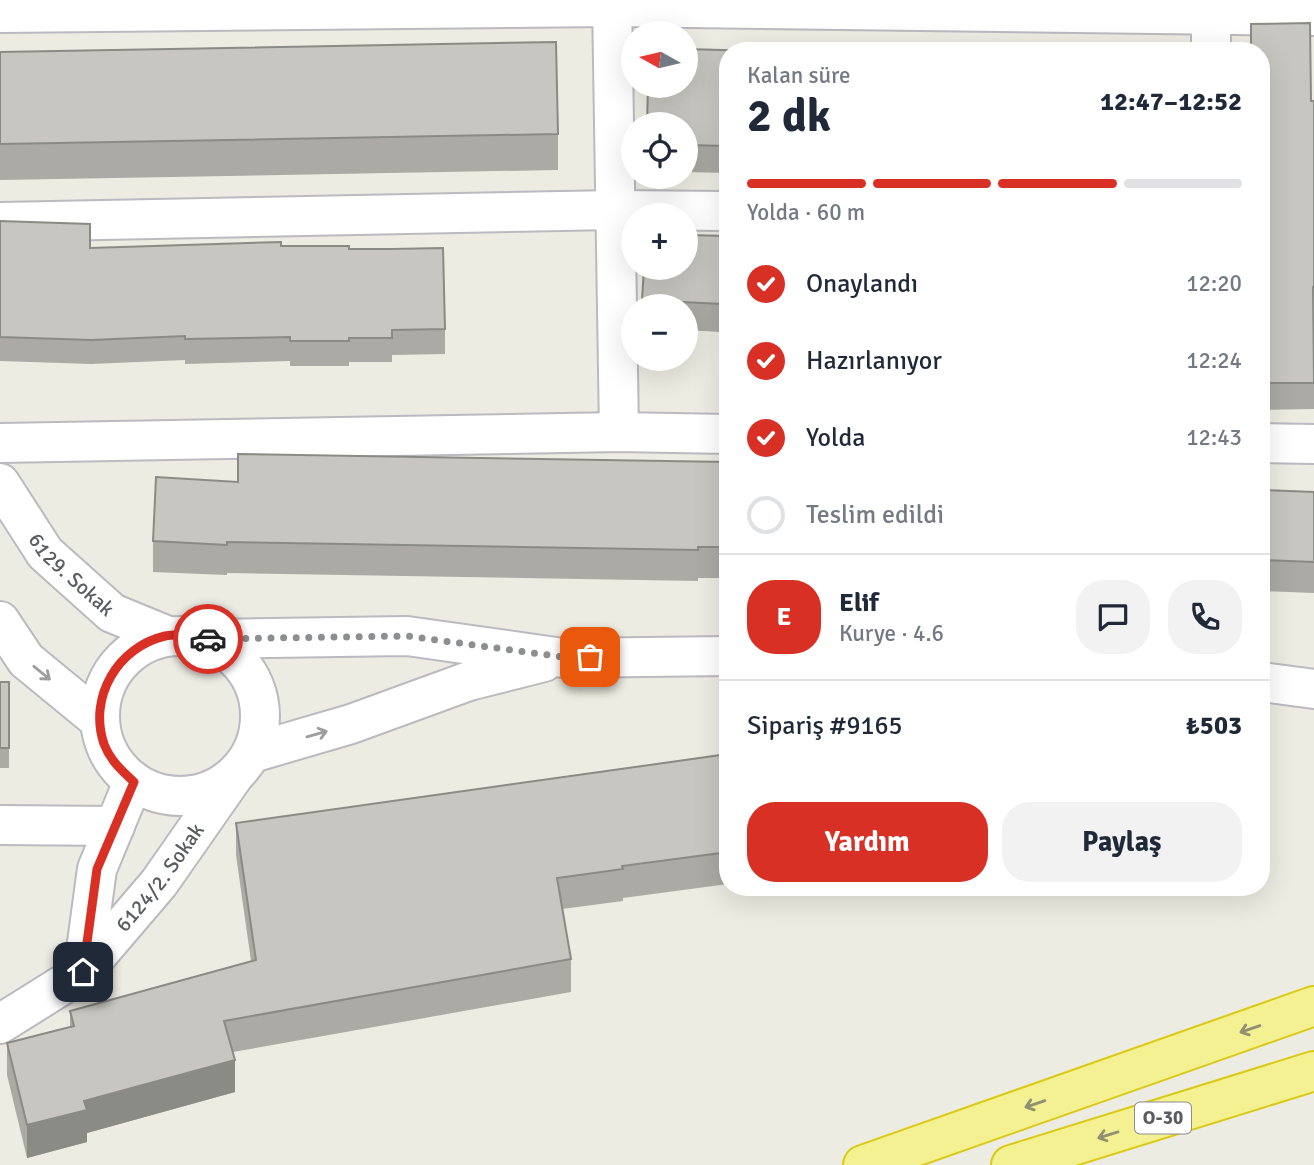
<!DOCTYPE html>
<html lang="tr">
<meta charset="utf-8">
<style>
:root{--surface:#fff;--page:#f2f2f3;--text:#1f2937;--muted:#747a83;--line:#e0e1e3;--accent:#d93025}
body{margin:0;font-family:Signika,sans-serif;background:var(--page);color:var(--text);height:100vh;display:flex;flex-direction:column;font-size:26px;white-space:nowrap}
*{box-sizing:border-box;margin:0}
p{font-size:23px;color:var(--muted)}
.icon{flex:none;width:38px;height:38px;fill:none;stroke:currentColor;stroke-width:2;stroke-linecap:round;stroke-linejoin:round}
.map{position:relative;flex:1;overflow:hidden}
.side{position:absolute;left:719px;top:42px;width:551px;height:854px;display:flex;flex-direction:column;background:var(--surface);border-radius:28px;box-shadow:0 7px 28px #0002}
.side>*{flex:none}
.needle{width:46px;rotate:278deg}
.buttons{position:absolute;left:621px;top:21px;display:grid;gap:14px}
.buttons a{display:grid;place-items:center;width:77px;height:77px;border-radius:50%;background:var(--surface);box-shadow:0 7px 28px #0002;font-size:35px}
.pin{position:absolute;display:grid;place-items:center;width:60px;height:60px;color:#fff;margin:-30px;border-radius:14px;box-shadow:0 4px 10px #0006}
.courier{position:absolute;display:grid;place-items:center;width:70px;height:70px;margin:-35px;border:5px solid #d93025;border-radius:50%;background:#fff;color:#222;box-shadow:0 2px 9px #0007}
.headline em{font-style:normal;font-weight:700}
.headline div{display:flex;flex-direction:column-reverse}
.headline{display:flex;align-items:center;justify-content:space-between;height:119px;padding:0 28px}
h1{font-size:46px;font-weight:700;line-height:52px}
.bar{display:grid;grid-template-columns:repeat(4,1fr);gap:10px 7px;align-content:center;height:84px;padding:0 28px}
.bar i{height:9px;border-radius:5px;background:var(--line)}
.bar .current{background:var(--accent)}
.bar p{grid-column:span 4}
.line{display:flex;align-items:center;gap:18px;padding:0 28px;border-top:2px solid var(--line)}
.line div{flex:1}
.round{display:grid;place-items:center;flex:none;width:74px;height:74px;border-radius:28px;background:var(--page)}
ol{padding:0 28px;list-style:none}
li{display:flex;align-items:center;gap:21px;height:77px}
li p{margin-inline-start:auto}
li .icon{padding:7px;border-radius:50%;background:var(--accent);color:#fff;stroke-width:4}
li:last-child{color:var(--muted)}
li i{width:38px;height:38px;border:4px solid var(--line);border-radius:50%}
.button{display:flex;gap:14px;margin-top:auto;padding:14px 28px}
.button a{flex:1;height:80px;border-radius:28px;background:var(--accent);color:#fff;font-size:28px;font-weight:700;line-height:80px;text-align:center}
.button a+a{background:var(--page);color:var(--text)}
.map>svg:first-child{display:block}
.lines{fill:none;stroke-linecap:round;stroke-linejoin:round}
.minor-casing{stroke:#babac0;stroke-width:42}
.highway-casing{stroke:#daca14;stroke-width:42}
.minor{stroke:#fff;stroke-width:38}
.highway{stroke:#f3f192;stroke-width:38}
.wall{fill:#abaaa5}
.shaded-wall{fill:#8b8b86}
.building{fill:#c7c6c0;stroke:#8b8b86;stroke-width:2}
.oneway{stroke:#9c9da1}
.oneway2{stroke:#909073}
.done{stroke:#8d8e8f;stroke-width:7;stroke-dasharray:0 12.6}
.route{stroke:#d93025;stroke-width:9}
.labels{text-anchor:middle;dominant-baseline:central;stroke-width:5;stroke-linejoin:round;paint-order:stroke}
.shield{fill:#fff;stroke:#8c8d91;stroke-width:2}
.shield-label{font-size:19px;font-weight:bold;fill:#5a5c62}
.street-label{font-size:21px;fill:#5a5c62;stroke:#fff}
</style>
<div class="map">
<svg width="1314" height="1165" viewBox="0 0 1314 1165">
<rect width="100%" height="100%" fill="#ecece2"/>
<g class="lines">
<g class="minor-casing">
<g id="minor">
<path d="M612,0L619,432"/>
<path d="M0,13L612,7L1314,16"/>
<path d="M1211,51V0"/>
<path d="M0,222L615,210L728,211"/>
<path d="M0,443L619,432L728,434"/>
<path d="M1262,443L1314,444"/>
<path id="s1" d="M0,483L45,553L112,613L168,636"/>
<path d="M0,621L26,660L99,720"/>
<circle cx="180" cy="716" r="80"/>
<path d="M207,639L407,636L563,658L728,656"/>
<path d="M1262,682L1314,689"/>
<path d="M252,753L351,724L469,681L544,662"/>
<path d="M0,825L115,826"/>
<path d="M83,972L97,869L133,782"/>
<path id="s2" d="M0,1024L83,972L159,883L233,777"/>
</g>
</g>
<g class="highway-casing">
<g id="highway">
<path d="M863,1165L1314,1006"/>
<path d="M1011,1165L1314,1071"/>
</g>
</g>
<use href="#minor" class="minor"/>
<use href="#highway" class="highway"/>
</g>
<g class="wall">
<path d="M728,51V173L686,172V124Z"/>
<path d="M1262,51L1311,101H1314V409L1262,410Z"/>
<path d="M0,52L558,134V170L0,180Z"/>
<path d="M0,221L90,248L281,246L349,249L445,329V354L392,355V362H349V366H290V361L185,364V360L91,364L0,361Z"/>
<path d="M728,236V356H721V332L686,330V306H642L644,268Z"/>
<path d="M728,462V578H698V581L227,573V575L153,572V541L238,482Z"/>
<path d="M1262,469L1265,490L1314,492V593L1262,591Z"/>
<rect x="0" y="682" width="9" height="86"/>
<path d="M728,754V884L623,898V901L562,909L571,959V992L233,1052L235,1092L87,1133V1142L27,1158L7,1075V1043L70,1027V1011L251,961L236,855V823Z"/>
</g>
<path class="shaded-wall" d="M235,1060V1092L87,1133V1142L27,1158V1125L84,1101Z"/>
<g class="building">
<path d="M1310,23L1311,101H1314V287H1313L1314,383H1262V51H1251V24Z"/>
<path d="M556,42L558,134L0,144V52Z"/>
<path d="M686,49L758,51H728V146L686,145V124H647L648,86H686Z"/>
<path d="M0,221L90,224V248L281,242V246H349V249H391L443,248L445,329L392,330V338H349V341H290V337L185,339V336L91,340L0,337Z"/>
<path d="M686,235L728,236V328H721L722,304L642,300L644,268H686Z"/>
<path d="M238,454L728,462V547H698V550L227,542V545L153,541L156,477L238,482Z"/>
<path d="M1262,469H1265L1264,490L1314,492V562L1262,560Z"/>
<rect x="0" y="682" width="9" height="66"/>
<path d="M728,754V852L622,866L623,869L557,878L571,959L224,1021L235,1060L84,1101L87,1110L27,1125L7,1043L74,1026L70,1011L256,960L236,823Z"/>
</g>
<defs><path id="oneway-shaft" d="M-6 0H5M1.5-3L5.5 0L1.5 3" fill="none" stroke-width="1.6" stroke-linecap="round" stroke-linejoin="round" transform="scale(1.75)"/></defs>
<g class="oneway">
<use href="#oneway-shaft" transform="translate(42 673) rotate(39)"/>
<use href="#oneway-shaft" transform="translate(317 734) rotate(-16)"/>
</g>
<g class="oneway2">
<use href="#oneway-shaft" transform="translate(1250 1029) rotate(161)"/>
<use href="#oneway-shaft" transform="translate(1035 1104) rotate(161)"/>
<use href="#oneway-shaft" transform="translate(1108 1135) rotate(163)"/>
</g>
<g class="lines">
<path class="done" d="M208,639L407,636L563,657H590"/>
<path class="route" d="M83,972L97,869L134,782C122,771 110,760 104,744C88,697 118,647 165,636C179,633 194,637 208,639"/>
</g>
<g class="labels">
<rect class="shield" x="1135" y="1102.5" width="56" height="31" rx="5"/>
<g class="shield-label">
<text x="1163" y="1118">O-30</text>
</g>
<g class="street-label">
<text stroke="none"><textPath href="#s1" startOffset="117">6129. Sokak</textPath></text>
<text stroke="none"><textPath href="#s2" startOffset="220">6124/2. Sokak</textPath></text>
</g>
</g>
</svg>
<div class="buttons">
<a><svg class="needle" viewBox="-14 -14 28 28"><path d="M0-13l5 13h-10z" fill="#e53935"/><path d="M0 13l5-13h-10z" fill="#747a83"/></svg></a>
<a><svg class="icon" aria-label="locate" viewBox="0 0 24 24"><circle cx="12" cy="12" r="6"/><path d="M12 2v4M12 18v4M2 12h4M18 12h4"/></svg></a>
<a>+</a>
<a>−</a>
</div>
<div class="pin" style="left:590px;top:657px;background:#ea580c"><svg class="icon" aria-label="bag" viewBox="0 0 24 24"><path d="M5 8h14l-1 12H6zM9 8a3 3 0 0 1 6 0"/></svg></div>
<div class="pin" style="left:83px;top:972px;background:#1f2937"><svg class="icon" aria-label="home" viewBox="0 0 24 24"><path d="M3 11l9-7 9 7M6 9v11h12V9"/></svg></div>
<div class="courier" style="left:208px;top:639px"><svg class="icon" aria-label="car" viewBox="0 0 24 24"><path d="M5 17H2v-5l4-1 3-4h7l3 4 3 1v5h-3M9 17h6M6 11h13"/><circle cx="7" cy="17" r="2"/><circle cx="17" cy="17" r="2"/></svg></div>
<section class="side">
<div class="headline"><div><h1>2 dk</h1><p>Kalan süre</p></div><em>12:47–12:52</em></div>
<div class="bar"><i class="current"></i><i class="current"></i><i class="current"></i><i></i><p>Yolda · 60 m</p></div>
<ol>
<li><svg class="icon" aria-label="check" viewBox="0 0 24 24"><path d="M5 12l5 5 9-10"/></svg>Onaylandı<p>12:20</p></li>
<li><svg class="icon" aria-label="check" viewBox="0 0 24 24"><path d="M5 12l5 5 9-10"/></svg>Hazırlanıyor<p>12:24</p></li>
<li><svg class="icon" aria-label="check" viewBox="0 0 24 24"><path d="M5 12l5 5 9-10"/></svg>Yolda<p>12:43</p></li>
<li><i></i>Teslim edildi</li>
</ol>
<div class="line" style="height:126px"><b class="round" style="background:var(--accent);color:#fff">E</b><div><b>Elif</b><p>Kurye · 4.6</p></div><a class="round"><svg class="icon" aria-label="chat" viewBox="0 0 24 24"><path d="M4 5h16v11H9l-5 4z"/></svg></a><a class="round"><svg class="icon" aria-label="phone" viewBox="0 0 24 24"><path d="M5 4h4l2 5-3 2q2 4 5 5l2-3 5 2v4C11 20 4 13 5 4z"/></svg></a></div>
<div class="line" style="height:91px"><div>Sipariş #9165</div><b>₺503</b></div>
<div class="button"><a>Yardım</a><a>Paylaş</a></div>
</section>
</div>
